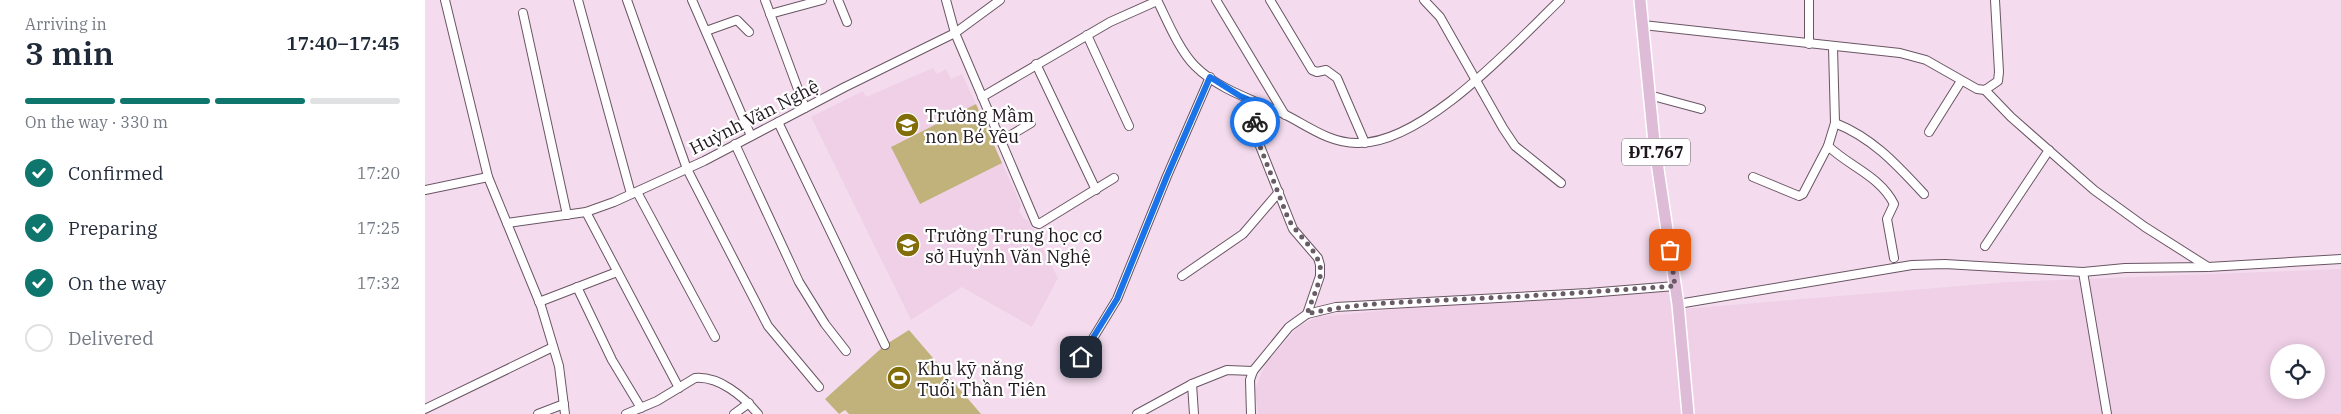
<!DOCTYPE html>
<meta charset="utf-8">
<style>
:root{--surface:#fff;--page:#f6f6f7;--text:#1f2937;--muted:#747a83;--line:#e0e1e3;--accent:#0f766e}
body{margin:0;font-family:"IBM Plex Serif",serif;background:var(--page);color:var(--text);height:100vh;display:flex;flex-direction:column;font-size:19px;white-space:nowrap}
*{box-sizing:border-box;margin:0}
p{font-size:16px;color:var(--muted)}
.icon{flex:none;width:28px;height:28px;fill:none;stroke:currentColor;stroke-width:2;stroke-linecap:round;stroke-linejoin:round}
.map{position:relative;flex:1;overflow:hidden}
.sheet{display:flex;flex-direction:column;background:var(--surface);width:425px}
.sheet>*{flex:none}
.controls{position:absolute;left:1845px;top:344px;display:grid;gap:10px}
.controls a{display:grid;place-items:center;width:55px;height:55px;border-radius:50%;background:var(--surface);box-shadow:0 2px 12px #0003;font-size:25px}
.pin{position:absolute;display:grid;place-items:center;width:42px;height:42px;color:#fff;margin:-21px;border-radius:10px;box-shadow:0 2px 8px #0006}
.courier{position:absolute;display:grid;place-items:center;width:50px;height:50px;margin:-25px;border:4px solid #1a73e8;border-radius:50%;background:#fff;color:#222;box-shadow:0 1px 6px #0007}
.summary em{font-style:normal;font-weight:600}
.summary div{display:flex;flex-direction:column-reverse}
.summary{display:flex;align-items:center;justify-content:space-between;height:85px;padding:0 25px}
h1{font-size:32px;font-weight:600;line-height:38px}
.bar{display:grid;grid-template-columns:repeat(4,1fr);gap:8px 5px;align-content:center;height:60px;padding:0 25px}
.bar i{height:6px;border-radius:4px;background:var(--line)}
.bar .active{background:var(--accent)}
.bar p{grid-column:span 4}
ol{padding:0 25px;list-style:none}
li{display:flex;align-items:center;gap:15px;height:55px}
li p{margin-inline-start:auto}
li .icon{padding:5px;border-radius:50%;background:var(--accent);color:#fff;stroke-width:4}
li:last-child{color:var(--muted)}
li i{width:28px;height:28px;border:2px solid var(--line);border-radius:50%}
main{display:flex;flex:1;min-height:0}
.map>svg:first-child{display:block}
.built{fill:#efd0e7;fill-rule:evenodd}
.green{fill:#c0b27a}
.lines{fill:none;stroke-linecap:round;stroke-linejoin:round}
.street-casing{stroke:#695564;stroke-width:10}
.primary-casing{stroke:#fff;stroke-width:14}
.street{stroke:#fff;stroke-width:8}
.primary{stroke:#debbd6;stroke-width:11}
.done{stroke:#6a5c66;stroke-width:5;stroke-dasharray:0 9}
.route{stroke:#1a73e8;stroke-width:6}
.labels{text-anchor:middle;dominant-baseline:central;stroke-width:4.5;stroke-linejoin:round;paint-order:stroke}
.shield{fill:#fff;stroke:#625d61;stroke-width:1}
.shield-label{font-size:16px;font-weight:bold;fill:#1f171d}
.poi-label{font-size:18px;fill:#1f171d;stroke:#fff;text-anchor:start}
.street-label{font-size:18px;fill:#1f171d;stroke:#fff}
</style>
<main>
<section class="sheet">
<div class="summary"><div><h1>3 min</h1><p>Arriving in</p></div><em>17:40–17:45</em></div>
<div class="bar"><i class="active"></i><i class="active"></i><i class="active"></i><i></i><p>On the way · 330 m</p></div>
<ol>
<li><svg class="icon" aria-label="check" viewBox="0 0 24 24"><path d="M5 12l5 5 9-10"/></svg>Confirmed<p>17:20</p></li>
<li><svg class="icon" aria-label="check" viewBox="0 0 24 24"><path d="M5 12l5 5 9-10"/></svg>Preparing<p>17:25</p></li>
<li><svg class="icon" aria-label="check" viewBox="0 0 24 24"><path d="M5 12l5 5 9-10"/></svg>On the way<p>17:32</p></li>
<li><i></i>Delivered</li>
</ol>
</section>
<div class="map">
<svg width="1916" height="414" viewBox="0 0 1916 414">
<rect width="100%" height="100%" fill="#f4dcee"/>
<g class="built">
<path d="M508,68L512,74L521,69L526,79L537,74L551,104L467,146L495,204L577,163L596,205L594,211L599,219L603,220L633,278L607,327L537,287L486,320L386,117L438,91L441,97Z"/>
<path d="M1916,269V414H833L830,389L841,363L873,327L892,317L1243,283L1246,310L1583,282ZM1854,352H1891V390H1854Z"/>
</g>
<g class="green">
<path d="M551,104L577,163L495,204L466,147Z"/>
<path d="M484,330L556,414H424L420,410L414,414L400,399L460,345Z"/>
</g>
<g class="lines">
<g class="street-casing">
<g id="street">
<path d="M20,0L63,177L116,306L134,366L140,414"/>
<path d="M153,0L206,194"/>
<path d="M202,0L262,169L343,326L394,387"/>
<path d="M267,0L326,136"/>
<path d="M340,0L380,108"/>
<path d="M413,0L422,22"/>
<path d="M521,0L530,33L611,223L614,224L689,178"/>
<path d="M732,0C742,20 754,50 770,66C794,90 829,100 859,114C883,126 904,143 932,143C998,145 1089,44 1135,0"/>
<path d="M791,0L860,115"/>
<path d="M845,0L887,70L892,72L901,70L912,78L940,143"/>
<path d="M999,0L1015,17L1078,128L1090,146L1136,183"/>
<path d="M1384,0V44"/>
<path d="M98,13L142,215"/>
<path d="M345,14L397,0"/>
<path d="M1218,25L1475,53L1501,60L1552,89L1560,90L1573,81L1574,72L1570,0"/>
<path d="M281,31L312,20L324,32"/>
<path d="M662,35L704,126"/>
<path d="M611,64L671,190"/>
<path d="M1560,90L1586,117L1669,190L1720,227L1783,267"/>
<path d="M1224,95L1276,109"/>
<path d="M557,97L685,22L732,1"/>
<path d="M838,106L830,119L829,131L868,229L893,258L895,265V276L882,314"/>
<path d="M353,122L460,345"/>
<path d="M1410,123C1448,138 1472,165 1499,194"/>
<path d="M1504,132L1536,81"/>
<path d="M576,141L606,123"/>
<path d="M310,144L374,282L400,324L421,351"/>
<path d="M1403,146C1425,167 1455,176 1469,204L1462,219L1469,258"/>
<path d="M1328,177L1374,196L1378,194L1403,146L1410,123L1408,47"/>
<path d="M0,190L63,177"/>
<path d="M212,192L290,337"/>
<path d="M161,212L254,388"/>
<path d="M82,223L161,212L189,202L279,161L420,87L530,33L575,0"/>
<path d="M1560,246L1624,150"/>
<path d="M1658,272L1682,414"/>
<path d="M757,276L818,234L854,192"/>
<path d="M152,287L187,360L216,408"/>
<path d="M114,302L192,272"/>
<path d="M1253,304L1487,265L1520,264L1658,272L1700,268L1783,267L1916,259"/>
<path d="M648,371L692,299L742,176L785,77"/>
<path d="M767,384L769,414"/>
<path d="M0,409L128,347"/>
<path d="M113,414L139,404"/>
<path d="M201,414L232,401L270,378C294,376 318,396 333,414"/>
<path d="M309,414L324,403"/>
<path d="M712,414L767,384L802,370L828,371"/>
<path d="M826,414L825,380L828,371L864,327L882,314L911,307L1163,293L1250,286"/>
</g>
</g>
<g class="primary-casing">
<path id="primary" d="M1215,0L1229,142L1253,304L1263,414"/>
</g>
<use href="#street" class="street"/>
<use href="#primary" class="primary"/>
</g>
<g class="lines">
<path class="done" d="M830,122L829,131L863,218C872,237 900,254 895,277C892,290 886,302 882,314C933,302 987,302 1041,299C1110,296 1180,291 1250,286L1245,250"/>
<path class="route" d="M656,357L692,299L742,176L785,77L815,96L838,106L830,122"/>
</g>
<defs>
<g id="school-disc" transform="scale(1.25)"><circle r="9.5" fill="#816d09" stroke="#fff"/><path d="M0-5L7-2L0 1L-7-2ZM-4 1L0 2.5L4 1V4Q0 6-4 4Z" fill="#fff"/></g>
<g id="stadium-disc" transform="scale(1.25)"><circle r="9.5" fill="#816d09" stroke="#fff"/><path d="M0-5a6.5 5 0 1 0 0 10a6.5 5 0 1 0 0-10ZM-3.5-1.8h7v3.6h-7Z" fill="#fff"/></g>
</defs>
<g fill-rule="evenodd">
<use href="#school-disc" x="482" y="125"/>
<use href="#school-disc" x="483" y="245"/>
<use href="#stadium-disc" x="474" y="378"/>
</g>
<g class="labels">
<rect class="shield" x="1197" y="138.5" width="68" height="27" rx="4"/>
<g class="shield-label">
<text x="1231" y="152">ĐT.767</text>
</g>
<g class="poi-label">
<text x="500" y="115">Trường Mầm<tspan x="500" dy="21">non Bé Yêu</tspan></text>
<text x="500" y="235">Trường Trung học cơ<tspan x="500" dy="21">sở Huỳnh Văn Nghệ</tspan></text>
<text x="492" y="368">Khu kỹ năng<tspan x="492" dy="21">Tuổi Thần Tiên</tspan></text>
</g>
<g class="street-label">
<text transform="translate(329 117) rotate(-27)">Huỳnh Văn Nghệ</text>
</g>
</g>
</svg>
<div class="controls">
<a><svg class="icon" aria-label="locate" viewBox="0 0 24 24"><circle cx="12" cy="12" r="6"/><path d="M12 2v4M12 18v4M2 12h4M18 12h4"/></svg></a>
</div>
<div class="pin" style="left:1245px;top:250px;background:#ea580c"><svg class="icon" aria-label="bag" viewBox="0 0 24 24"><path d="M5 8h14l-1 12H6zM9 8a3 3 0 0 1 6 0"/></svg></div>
<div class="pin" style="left:656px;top:357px;background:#1f2937"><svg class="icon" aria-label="home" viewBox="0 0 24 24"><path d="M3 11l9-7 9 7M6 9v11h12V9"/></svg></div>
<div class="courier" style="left:830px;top:122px"><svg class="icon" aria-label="bike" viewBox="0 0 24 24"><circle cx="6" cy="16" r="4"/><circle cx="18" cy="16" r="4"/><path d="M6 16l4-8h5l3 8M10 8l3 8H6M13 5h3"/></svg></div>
</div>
</main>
